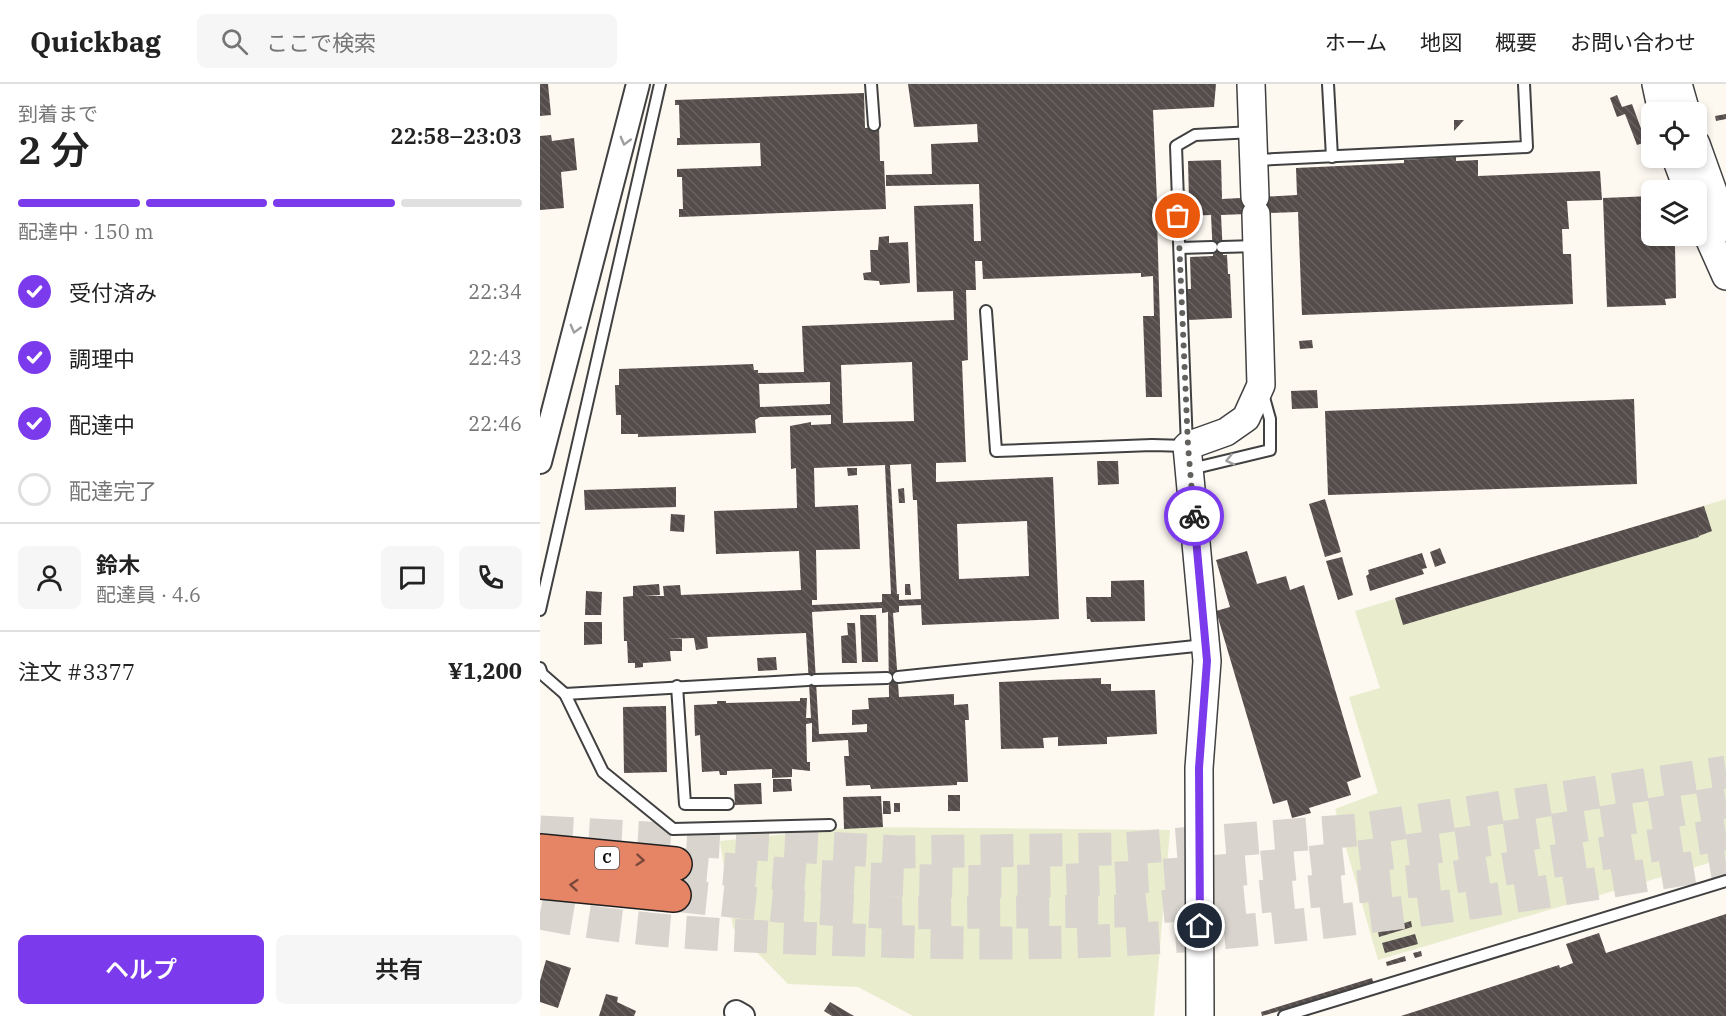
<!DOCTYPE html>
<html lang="ja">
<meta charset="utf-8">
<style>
:root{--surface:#fff;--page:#f6f6f6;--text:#222;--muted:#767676;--line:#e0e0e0;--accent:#7c3aed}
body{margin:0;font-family:"IBM Plex Serif","Noto Sans JP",serif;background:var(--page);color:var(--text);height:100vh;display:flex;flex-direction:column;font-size:22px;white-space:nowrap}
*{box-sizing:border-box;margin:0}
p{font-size:20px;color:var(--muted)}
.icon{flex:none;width:33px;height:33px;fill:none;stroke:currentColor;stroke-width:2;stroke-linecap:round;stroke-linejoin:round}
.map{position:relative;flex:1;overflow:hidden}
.panel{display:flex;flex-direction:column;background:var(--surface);width:540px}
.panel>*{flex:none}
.fabs{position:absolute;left:1101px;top:18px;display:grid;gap:12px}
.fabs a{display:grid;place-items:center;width:66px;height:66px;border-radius:9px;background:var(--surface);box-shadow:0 3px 9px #0003;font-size:30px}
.pin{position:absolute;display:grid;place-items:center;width:51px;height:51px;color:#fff;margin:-26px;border:3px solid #fff;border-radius:50%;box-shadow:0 2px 6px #0007}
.courier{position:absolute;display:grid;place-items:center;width:60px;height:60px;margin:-30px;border:4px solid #7c3aed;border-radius:50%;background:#fff;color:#222;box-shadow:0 2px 8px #0007}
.head em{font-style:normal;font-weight:600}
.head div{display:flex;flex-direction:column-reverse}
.head{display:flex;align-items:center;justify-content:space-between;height:102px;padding:0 18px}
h1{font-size:39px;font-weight:600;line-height:45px}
.bar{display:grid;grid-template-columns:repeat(4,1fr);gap:9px 6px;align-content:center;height:72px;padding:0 18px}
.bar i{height:8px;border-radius:4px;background:var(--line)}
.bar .on{background:var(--accent)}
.bar p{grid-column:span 4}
.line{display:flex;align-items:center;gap:15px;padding:0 18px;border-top:2px solid var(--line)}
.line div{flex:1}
.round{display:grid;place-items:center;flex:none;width:63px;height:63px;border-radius:9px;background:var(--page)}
ol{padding:0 18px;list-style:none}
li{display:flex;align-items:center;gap:18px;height:66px}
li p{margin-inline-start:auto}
li .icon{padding:6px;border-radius:50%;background:var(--accent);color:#fff;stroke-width:4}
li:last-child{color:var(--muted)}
li i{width:33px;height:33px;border:3px solid var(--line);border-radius:50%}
.action{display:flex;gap:12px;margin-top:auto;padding:12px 18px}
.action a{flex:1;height:69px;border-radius:9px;background:var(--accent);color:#fff;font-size:24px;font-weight:600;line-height:69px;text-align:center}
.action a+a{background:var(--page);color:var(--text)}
header{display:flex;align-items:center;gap:36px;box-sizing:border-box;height:84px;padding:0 30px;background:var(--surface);border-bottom:2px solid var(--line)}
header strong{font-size:28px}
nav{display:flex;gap:33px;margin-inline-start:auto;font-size:21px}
.search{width:420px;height:54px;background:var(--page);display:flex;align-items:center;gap:15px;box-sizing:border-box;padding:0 21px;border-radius:9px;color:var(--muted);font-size:22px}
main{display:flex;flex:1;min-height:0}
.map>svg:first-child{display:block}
.pitch{fill:#e9edcd}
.building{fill:url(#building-back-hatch);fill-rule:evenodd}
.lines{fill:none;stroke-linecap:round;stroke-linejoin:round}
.trunk-tunnel{stroke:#d9d5ce;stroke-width:33;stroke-dasharray:33 16;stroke-linecap:butt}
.motorway-tunnel{stroke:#d9d5ce;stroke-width:33;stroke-dasharray:33 16;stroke-linecap:butt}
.service-casing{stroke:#414141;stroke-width:14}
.minor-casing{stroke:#414141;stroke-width:26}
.tertiary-casing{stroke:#414141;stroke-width:30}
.motorway-casing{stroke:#1f1f1f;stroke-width:36}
.service{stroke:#fff;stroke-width:10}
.minor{stroke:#fff;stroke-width:22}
.tertiary{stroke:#fff;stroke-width:27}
.motorway{stroke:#e68466;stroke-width:33}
.oneway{stroke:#9f9f9f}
.oneway2{stroke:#7a493a}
.done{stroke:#62605d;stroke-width:6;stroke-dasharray:0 10.8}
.route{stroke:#7c3aed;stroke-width:8}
.labels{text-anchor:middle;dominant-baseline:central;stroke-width:6;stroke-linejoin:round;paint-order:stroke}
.shield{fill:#fff;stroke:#565656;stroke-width:1.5}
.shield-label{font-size:14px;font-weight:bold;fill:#0e0e0e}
</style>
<header>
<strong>Quickbag</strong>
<div class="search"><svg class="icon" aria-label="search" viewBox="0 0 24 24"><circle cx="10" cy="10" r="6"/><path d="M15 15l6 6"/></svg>ここで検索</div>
<nav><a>ホーム</a><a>地図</a><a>概要</a><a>お問い合わせ</a></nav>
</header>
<main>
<section class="panel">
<div class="head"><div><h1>2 分</h1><p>到着まで</p></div><em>22:58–23:03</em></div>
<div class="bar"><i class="on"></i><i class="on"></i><i class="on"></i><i></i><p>配達中 · 150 m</p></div>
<ol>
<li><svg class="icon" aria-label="check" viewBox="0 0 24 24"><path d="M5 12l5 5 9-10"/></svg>受付済み<p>22:34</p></li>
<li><svg class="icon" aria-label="check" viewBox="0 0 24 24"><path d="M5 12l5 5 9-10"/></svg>調理中<p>22:43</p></li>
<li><svg class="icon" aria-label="check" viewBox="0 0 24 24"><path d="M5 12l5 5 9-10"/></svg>配達中<p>22:46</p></li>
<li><i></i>配達完了</li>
</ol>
<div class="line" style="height:108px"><a class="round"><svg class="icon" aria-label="person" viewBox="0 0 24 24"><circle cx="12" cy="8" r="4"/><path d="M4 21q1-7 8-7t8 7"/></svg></a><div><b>鈴木</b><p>配達員 · 4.6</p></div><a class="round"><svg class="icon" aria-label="chat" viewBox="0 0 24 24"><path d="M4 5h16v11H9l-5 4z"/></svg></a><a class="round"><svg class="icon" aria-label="phone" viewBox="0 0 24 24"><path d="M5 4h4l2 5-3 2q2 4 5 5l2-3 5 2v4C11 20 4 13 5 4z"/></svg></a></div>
<div class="line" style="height:78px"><div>注文 #3377</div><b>¥1,200</b></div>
<div class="action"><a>ヘルプ</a><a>共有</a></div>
</section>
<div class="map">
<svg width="1186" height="932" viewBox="0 0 1186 932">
<defs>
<pattern id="building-back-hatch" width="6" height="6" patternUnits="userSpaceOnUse" patternTransform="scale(1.5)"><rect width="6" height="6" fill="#554d4b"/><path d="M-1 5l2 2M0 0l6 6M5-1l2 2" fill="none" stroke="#696261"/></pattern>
</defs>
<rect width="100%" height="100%" fill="#fdf8f0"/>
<g class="pitch">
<path d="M1186,415V774L838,876L795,725L838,709L809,613L840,604L815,527Z"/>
<path d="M317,743L630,746L614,932H373L318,903L248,900L193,844L180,757Z"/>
</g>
<g class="building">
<path d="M0,0H8L11,31L0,32Z"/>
<path d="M368,0H676L674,23L613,26L617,117L649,116L648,77L681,76L682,115L757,111L756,84L864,79V76L916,73V77L938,76V92L1060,87L1062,116L1027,117L1029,145H1022L1023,170H1031L1033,220L762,231L758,128L681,131L683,171H687L688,190H690L692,234L648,236L647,205H651L650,173L673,172L671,131L617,133L622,313H606L603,232H614L613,192L601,193V189L443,195L442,177H435L436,206H426L428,276L422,277L426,378L396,379V398L513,393L519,535L382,541L381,521L359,522V528L353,529L359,613L414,610V621L428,620L429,636H425L428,698H417V701L331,705L330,701L306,702L304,672H309L308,656L272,658V639L266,640L267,678H270V687L252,685V693L232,694V685L187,687V691H180L179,687L162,688L160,651L155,652L154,621L177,620V617H186V619L260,617V614H267L266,634H271L266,549L167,553L168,564L156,566L154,554L127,555H142V567H130L131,577L103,579V583L95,584V579H88L87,557H84L83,513L93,512V502L119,500L120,511L104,512H124L123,502L140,501L141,511L261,506L259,467L176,470L174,427L257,424L256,384L251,385L250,342L271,338V341L291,340V331L220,333L215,336L216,349L98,353V350H81V331H76L75,301H79V285L213,280L214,286H218V289L264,288L262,242L414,236L413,207L377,208L374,122L433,120L434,157H441L439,100L346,102V91L392,90L391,60L438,58L437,40L374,43ZM372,278L374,337L303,339L301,281ZM290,298V320L220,323L219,300ZM371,380L373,416H377L381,515L359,516V510H357L350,381ZM345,381L351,510H342V518L272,521V516H277L276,466L320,465L318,421L275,423L274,384ZM487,437L489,492L419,495L417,440ZM342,524V529L348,528L349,613L328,614L329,625L312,626V641L327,640V648L279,650L272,528Z"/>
<path d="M324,9L325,44L339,43L340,77H344L346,125L139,133V125H143L142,93H137V85L221,82L220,59L137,61V54H140L139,21H135V16Z"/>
<path d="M1077,11L1082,23L1092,20L1106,58L1097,61L1085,30L1077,33L1070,14Z"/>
<path d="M1186,30V35L1176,37L1175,32Z"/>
<path d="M914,36H924L914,47Z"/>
<path d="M11,51L12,57L34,54L37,86L21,88L24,124L0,126V52Z"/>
<path d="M1112,112V152H1122L1123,162H1135L1136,214L1125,215L1126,221L1067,223L1063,114Z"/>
<path d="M349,152V159L368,158L370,199L340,201L339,197L324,196L323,189L331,188L330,166H338L339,153Z"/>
<path d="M772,256L773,264L760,265L759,257Z"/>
<path d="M777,306L778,324L752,325L751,307Z"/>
<path d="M1094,315L1097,400L788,411L785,327Z"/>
<path d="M557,377H578L579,400L558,401Z"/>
<path d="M307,384H317V391L308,392Z"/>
<path d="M136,403V423L45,426L44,406Z"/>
<path d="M364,404L365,419H359L358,405Z"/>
<path d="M785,415L801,468L785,473L769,420Z"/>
<path d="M1164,422L1172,447L1159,452L1156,444L1159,453L863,541L855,514Z"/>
<path d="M131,430L145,431L144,448L130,447Z"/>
<path d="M900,464L906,479L895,483L890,468Z"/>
<path d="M707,467L717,500L746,492L750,506L764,501L821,693L807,698L811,711L769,724L771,729L752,734L747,716L733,720L676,527L690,523L676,476Z"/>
<path d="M882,469L887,484L882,485L884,490L830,507L826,492L829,490L828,486Z"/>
<path d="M802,473L813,511L798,516L786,477Z"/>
<path d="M604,496L605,537L551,538L550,535H547L546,513H571V497Z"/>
<path d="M365,500H370L371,511H365Z"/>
<path d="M46,507L62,508L61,531H45Z"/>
<path d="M320,531H336L338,578H322Z"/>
<path d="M44,538H62V560L44,561Z"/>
<path d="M307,539H315L317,579H302L301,552L308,551Z"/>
<path d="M236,573L237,586L218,587L217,574Z"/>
<path d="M561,594V600H571V607L615,606L617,650L567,653V660L518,662V653L503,654L504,664L461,665L459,598Z"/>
<path d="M126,622L127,688L84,689L83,623Z"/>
<path d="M233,695H251L252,707L233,708Z"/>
<path d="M221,699L222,720L195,721L194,700Z"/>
<rect x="408" y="711" width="12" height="16"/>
<path d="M341,712L343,743L304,745L303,713Z"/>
<path d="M343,717H350L351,730H343Z"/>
<rect x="354" y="719" width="6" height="9"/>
<path d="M1186,830V932H861L1019,881L1020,884L1033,879L1026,860L1059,849L1066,869Z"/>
<path d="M871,837L872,843L839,853L838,847Z"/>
<path d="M875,850L878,860L845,869L842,859Z"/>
<path d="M881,867L882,872L875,874L873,869Z"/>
<path d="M865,872L866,877L847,882L846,878Z"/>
<path d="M6,876L31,884L18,924L0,918V897Z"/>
<path d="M832,894L834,900L722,932L721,928Z"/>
<path d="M66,910L78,913L77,918L96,927L94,932H59Z"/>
<path d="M290,918L314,932H292L284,927Z"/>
</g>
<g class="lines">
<g class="trunk-tunnel">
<path d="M0,748L359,768L579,765L817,746L1186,688"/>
<path d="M0,829C94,848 190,852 286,855C384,859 482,861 580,856C783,845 985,812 1186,778"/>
</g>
<g class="motorway-tunnel">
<path d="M135,780C283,796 432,802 580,794C784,783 985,752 1186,718"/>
<path d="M134,811L238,822L357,829L580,827L915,793L1186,750"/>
</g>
<g class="service-casing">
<g id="service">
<path d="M331,0L334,41"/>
<path d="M788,0L792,73"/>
<path d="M715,76L987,63L984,0"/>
<path d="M638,116L636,62L655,51L713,48"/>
<path d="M682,163L717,162"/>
<path d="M640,164L672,163"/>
<path d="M446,227L456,367L612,361L647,362L638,132"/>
<path d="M651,385L730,366V335L723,310"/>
<path d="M0,526L120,0"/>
<path d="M0,584L2,590L25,610L268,596"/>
<path d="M358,593L665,561"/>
<path d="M275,596L347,594"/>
<path d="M137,602L145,720H188"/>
<path d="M25,610L63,688L133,745L290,741"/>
<path d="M744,932L1186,797"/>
</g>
</g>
<g class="minor-casing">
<g id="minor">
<path d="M0,378L98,0"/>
<path d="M196,928L203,932"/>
</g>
</g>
<g class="tertiary-casing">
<g id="tertiary">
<path d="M711,0L715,113"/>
<path d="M1116,0L1122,28"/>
<path d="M1138,0L1146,28"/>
<path d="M1156,60L1186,144"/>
<path d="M1136,74L1148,106"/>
<path d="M1156,125L1186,192"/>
<path d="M660,932L659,684L667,577L647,362L686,348L706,334L721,301L716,130"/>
</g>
</g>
<g class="motorway-casing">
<g id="motorway">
<path d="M0,767L135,780"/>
<path d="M0,798L134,811"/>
</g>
</g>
<use href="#service" class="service"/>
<use href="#minor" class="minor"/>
<use href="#tertiary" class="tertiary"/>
<use href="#motorway" class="motorway"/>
</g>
<defs><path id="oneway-chevron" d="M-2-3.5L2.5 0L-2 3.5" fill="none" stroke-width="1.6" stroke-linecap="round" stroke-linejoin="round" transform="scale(1.5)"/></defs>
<g class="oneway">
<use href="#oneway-chevron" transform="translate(85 57) rotate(105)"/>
<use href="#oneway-chevron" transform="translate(35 245) rotate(105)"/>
<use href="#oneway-chevron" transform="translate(690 376) rotate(167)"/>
</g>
<g class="oneway2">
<use href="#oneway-chevron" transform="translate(100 776) rotate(5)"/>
<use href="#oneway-chevron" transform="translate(34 801) rotate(-175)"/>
</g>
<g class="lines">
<path class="done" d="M638,132L648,362L654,432"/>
<path class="route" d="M654,432L667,577L659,684L660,842"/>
</g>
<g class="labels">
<rect class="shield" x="55" y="763" width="24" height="22" rx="4.5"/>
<g class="shield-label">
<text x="67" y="774">C</text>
</g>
</g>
</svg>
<div class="fabs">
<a><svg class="icon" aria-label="locate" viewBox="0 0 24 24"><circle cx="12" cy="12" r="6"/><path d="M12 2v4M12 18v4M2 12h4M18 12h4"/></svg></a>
<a><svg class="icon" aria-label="layers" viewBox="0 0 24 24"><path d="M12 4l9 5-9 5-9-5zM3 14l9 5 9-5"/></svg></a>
</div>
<div class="pin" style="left:638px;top:132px;background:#ea580c"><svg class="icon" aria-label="bag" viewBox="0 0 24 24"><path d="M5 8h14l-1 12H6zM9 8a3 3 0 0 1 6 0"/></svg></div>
<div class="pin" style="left:660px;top:842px;background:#1f2937"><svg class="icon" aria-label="home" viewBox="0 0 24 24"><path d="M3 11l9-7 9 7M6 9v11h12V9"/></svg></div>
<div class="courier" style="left:654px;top:432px"><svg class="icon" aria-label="bike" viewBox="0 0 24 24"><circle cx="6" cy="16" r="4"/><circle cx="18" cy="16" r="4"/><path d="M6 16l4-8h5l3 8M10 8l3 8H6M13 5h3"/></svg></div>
</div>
</main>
